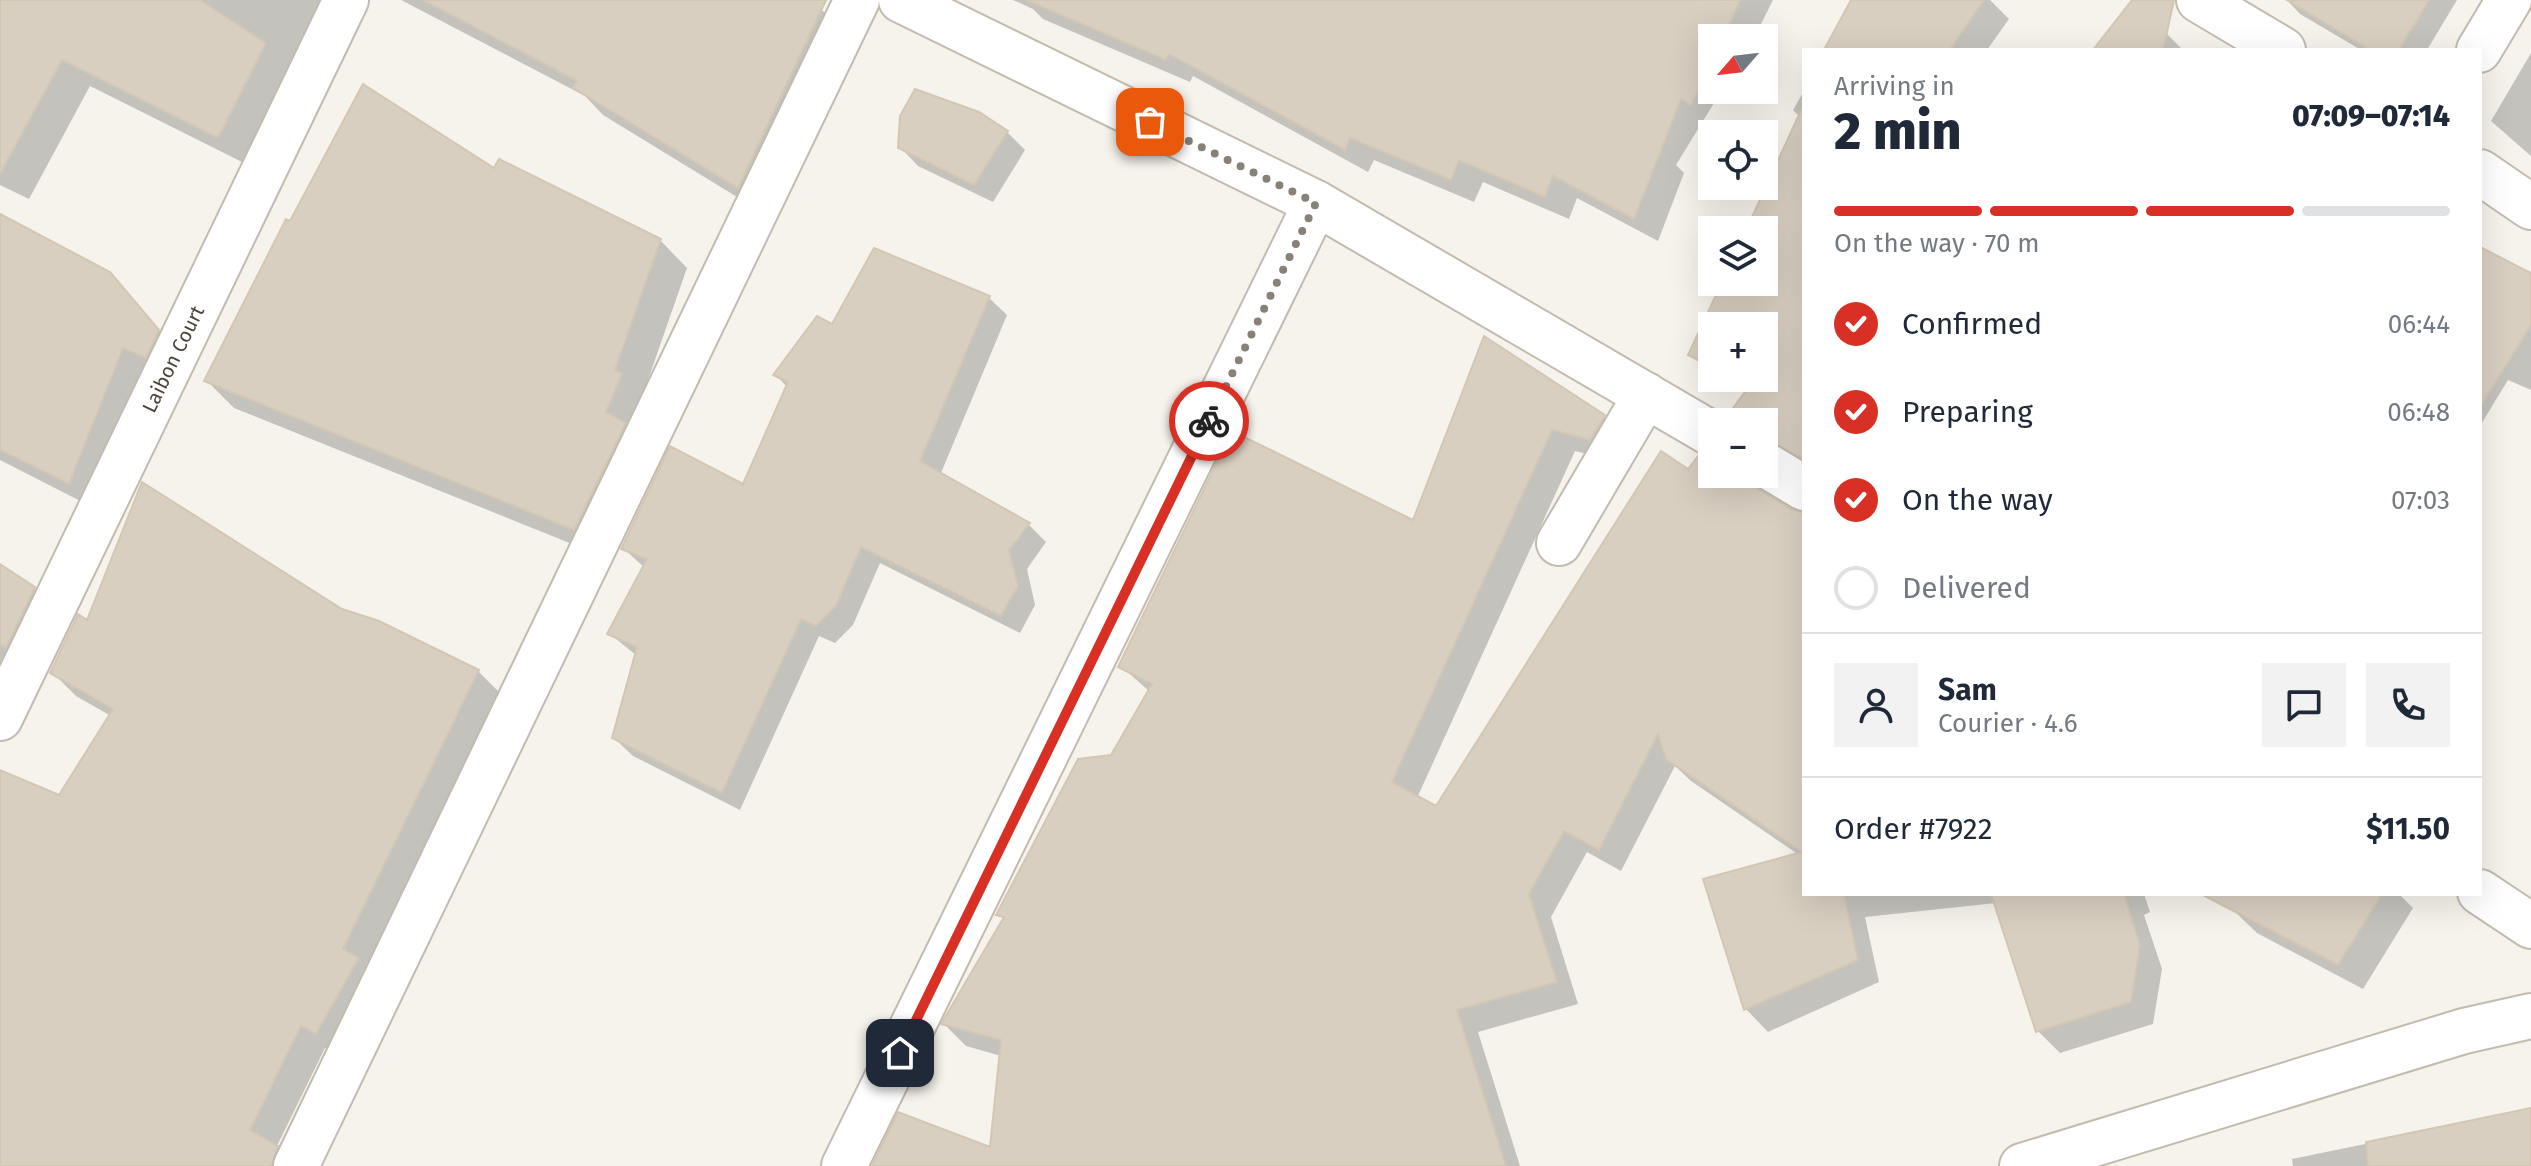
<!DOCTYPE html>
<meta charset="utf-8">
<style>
:root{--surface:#fff;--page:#f2f2f3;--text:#1f2937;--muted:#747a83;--line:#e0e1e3;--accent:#d93025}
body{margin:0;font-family:"Fira Sans",sans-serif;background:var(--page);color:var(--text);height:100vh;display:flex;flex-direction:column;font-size:30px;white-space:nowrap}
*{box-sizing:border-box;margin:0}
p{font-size:26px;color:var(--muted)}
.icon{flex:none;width:44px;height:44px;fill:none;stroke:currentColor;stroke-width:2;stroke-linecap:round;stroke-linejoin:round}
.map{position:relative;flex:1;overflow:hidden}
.side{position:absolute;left:1802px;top:48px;width:680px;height:848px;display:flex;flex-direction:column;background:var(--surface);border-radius:0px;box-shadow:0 8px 32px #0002}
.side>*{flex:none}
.needle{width:52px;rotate:242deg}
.fabs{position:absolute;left:1698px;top:24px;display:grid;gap:16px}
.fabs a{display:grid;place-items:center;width:80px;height:80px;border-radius:0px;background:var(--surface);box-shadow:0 8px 32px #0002;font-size:40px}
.pin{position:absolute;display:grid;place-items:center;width:68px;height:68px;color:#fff;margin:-34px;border-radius:16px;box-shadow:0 4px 12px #0006}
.courier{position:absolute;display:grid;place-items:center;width:80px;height:80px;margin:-40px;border:6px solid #d93025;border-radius:50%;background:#fff;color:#222;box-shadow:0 2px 10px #0007}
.head em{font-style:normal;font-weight:800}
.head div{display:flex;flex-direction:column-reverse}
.head{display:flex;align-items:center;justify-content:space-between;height:136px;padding:0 32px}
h1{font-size:52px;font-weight:800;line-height:60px}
.bar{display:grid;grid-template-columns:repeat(4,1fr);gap:12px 8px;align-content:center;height:96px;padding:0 32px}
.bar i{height:10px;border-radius:6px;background:var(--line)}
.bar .on{background:var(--accent)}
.bar p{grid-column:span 4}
.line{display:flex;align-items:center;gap:20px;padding:0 32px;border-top:2px solid var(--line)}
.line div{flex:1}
.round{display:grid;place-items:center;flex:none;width:84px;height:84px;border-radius:0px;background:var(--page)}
ol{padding:0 32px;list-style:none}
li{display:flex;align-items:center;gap:24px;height:88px}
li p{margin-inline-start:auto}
li .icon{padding:8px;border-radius:50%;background:var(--accent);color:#fff;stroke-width:4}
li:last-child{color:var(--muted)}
li i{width:44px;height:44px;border:4px solid var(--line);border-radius:50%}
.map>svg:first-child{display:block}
.shadow{fill:#0003}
.building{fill:#d8cfc1;stroke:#d3c7b4;stroke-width:2}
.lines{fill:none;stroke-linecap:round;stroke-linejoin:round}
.minor-casing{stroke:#c2bbae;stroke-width:48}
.minor{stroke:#fff;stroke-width:44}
.done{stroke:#878178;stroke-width:8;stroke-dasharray:0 14.4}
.route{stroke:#d93025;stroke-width:10}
.labels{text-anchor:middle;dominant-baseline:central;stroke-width:6;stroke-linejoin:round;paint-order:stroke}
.street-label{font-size:20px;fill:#4b4439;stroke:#fff}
</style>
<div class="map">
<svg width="2531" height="1166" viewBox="0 0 2531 1166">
<rect width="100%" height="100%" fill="#f6f3ec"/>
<g class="shadow">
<path d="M0,0H329L246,164L90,86L29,199L0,185Z"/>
<path d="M401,0H806L821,9L848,37L765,214L603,115L585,96Z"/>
<path d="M1013,0H1773L1754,38H1712V90H1722L1676,165L1684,173L1658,241L1577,198L1569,219L1483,182L1474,202L1374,160L1368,172L1193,76L1190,82L1043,19L1033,9Z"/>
<path d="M1854,0H1990L2009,19L1987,50H1826Z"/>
<path d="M2287,0H2457L2427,50H2361L2300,14Z"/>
<path d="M2130,6L2167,34L2183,50H2095Z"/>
<path d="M2531,53V156L2491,121Z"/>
<path d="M1804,91V469L1761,486L1762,493L1804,515V894H2144L2150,912L2144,915L2162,969L2153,1024L2060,1053L2038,1031L1996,903L1865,917L1879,982L1768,1032L1746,1009L1706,881L1799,855L1691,781L1675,766L1621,871L1587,852L1551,917L1578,1004L1478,1032L1520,1166H874L992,1149L1001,1056L966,1046L944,1024L1004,920L999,914L1112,756L1150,692L1121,666L1414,523L1485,340L1604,417L1626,439L1613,461L1575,451L1417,798L1436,808L1689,472L1712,461V474H1764V422H1733L1730,416L1747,393L1715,378H1764V326H1712V376L1691,355L1724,282H1764V230H1748L1800,117L1793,110Z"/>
<path d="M1007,132L1025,150L993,202L918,166L900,147Z"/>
<path d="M495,171L660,240L687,268L642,397L602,556L234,408L207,381L290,224Z"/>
<path d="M0,216L109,274L183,357L94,508L0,460Z"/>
<path d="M2480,249L2531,276V390L2508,380L2480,426Z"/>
<path d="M988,297L1007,315L941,473L1028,524L1046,542L1027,569L1035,605L1020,633L880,563L853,625L835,643L819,636L740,810L633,756L614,738L637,656L610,634L645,568L623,548L743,487L788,388L776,375L833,326Z"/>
<path d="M0,567L34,589L58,612L0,683Z"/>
<path d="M341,611L478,671L502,695L340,1056L325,1048L274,1152L285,1166H0V772L59,798L111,716L76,696L52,672L88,623Z"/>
<path d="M2228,894H2399L2413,908L2363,989L2257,933L2231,908Z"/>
<path d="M2531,1110V1166H2293L2292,1159Z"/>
</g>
<g class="building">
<path d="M0,0H200L266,43L218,138L62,60L0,174Z"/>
<path d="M423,0H826L738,188L573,88L577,81Z"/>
<path d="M1026,0H1740L1724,38H1712V64L1691,105L1681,99L1634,219L1553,176L1545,197L1459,160L1451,180L1350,138L1345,150L1169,54L1166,60Z"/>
<path d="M1851,0H1984L1950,50H1824Z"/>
<path d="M2132,0H2174L2163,50H2093Z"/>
<path d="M2287,0H2429L2399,50H2370Z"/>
<path d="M363,84L494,168L499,159L661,239L615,370L622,374L606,412L626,423L574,530L204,381L286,219L290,221Z"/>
<path d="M915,89L979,112L1008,131L974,185L898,148L900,116Z"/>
<path d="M1804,104V459L1764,439V422H1734L1728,415L1750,385L1736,378H1764V326H1712V367L1688,355L1722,282H1764V230H1746Z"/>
<path d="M0,214L110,272L159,330L146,358L123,348L69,484L0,450Z"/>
<path d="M2480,247L2531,273V325L2480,407Z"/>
<path d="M874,248L990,296L920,461L1030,523L1009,550L1018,586L1001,616L861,547L836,606L816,626L801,619L722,793L612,738L637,647L607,634L647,559L621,549L670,446L743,484L788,382L773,375L817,316L832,324Z"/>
<path d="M1484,336L1605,415L1590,440L1552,430L1392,782L1436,806L1661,451L1688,469L1699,455L1712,459V474H1742L1751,485L1791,509L1804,513V894H1844L1858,960L1744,1010L1703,879L1802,852L1666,759L1658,734L1599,850L1564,831L1529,894L1557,982L1457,1010L1506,1166H872L898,1112L990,1147L1001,1040L941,1024L1004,917L996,915L1078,759L1111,755L1152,684L1118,667L1232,431L1413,520Z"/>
<path d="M142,482L342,609L379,621L479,670L343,949L359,958L316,1034L301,1026L250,1130L278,1146L271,1166H0V770L59,795L113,709L50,673L78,614L87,620Z"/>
<path d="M0,564L35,587L6,648L0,644Z"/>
<path d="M1991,894H2124L2140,945L2131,1002L2036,1032Z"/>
<path d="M2201,894H2382L2338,965Z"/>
<path d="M2531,1108V1166H2368L2366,1142Z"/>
</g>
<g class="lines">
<g class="minor-casing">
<g id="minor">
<path d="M901,0L1316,203L1712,434"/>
<path d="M2199,0L2283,50"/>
<path d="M2479,50L2509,0"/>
<path d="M2480,172L2531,207"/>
<path d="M1764,464L1804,488"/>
<path d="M1559,543L1646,395"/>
<path d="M0,718L346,0"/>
<path d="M2480,892L2531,926"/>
<path d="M296,1166L857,0"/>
<path d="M844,1166L1316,203"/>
<path d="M2022,1166L2464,1031L2531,1016"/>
</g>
</g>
<use href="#minor" class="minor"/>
</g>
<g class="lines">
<path class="done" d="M1150,122L1316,203L1209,421"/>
<path class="route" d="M900,1053L1209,421"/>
</g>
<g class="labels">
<g class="street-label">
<text transform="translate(173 359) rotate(-64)">Laibon Court</text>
</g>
</g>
</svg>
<div class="fabs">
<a><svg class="needle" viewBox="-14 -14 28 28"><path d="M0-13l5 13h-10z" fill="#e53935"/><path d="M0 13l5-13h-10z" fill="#747a83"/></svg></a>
<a><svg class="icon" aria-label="locate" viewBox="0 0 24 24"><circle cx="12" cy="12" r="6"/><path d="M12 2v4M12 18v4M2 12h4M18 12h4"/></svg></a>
<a><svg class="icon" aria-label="layers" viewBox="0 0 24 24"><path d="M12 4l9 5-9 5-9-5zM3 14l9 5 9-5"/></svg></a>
<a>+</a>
<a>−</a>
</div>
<div class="pin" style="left:1150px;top:122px;background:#ea580c"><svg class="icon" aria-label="bag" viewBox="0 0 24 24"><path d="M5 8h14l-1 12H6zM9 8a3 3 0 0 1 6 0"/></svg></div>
<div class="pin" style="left:900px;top:1053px;background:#1f2937"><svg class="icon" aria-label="home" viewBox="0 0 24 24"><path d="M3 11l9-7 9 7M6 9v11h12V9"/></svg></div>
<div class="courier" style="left:1209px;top:421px"><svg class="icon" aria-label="bike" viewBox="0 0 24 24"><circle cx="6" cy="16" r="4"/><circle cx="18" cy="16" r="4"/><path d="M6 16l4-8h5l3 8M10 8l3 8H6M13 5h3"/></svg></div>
<section class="side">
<div class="head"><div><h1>2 min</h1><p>Arriving in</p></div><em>07:09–07:14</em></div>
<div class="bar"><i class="on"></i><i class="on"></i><i class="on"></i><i></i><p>On the way · 70 m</p></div>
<ol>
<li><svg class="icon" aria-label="check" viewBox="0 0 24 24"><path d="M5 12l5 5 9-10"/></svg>Confirmed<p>06:44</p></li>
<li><svg class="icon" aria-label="check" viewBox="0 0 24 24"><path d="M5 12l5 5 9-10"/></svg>Preparing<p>06:48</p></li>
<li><svg class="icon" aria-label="check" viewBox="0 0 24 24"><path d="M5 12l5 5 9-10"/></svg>On the way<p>07:03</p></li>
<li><i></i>Delivered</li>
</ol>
<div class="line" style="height:144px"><a class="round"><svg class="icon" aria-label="person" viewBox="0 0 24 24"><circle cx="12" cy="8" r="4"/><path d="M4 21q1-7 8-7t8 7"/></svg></a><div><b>Sam</b><p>Courier · 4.6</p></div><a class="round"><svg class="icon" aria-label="chat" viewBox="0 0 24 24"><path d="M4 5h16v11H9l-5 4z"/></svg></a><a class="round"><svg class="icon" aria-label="phone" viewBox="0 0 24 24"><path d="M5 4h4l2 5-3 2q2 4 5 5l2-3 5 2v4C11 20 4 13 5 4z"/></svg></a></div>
<div class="line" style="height:104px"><div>Order #7922</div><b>$11.50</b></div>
</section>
</div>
